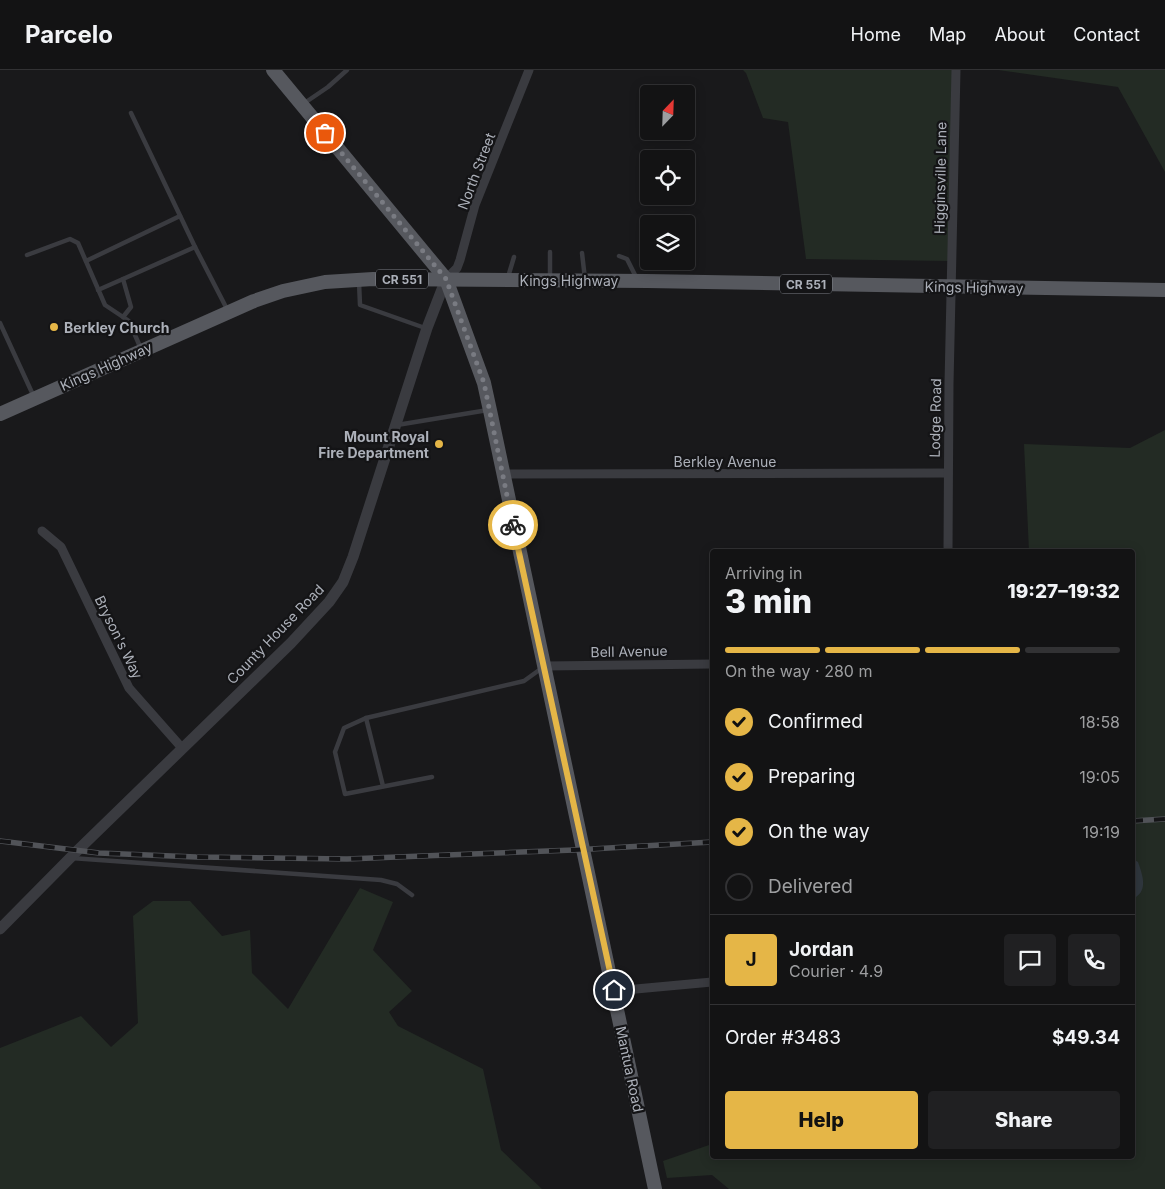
<!DOCTYPE html>
<meta charset="utf-8">
<style>
:root{--surface:#131314;--page:#202022;--text:#f1f3f6;--muted:#9d9ea0;--line:#323234;--accent:#e5b647}
body{margin:0;font-family:Inter,sans-serif;background:var(--page);color:var(--text);height:100vh;display:flex;flex-direction:column;font-size:19px;white-space:nowrap}
*{box-sizing:border-box;margin:0}
p{font-size:16px;color:var(--muted)}
.icon{flex:none;width:28px;height:28px;fill:none;stroke:currentColor;stroke-width:2;stroke-linecap:round;stroke-linejoin:round}
.map{position:relative;flex:1;overflow:hidden}
.details{position:absolute;left:710px;top:479px;width:425px;height:610px;display:flex;flex-direction:column;background:var(--surface);border-radius:5px;box-shadow:0 2px 12px #0003,0 0 0 1px var(--line)}
.details>*{flex:none}
.needle{width:32px;rotate:23deg}
.fabs{position:absolute;left:640px;top:15px;display:grid;gap:10px}
.fabs a{display:grid;place-items:center;width:55px;height:55px;border-radius:5px;background:var(--surface);box-shadow:0 2px 12px #0003,0 0 0 1px var(--line);font-size:25px}
.pin{position:absolute;display:grid;place-items:center;width:42px;height:42px;color:#fff;margin:-21px;border:2px solid #fff;border-radius:50%;box-shadow:0 1px 5px #0007}
.courier{position:absolute;display:grid;place-items:center;width:50px;height:50px;margin:-25px;border:4px solid #e5b647;border-radius:50%;background:#fff;color:#222;box-shadow:0 1px 6px #0007}
.summary em{font-style:normal;font-weight:800}
.summary div{display:flex;flex-direction:column-reverse}
.summary{display:flex;align-items:center;justify-content:space-between;height:85px;padding:0 15px}
h1{font-size:32px;font-weight:800;line-height:38px}
.bar{display:grid;grid-template-columns:repeat(4,1fr);gap:8px 5px;align-content:center;height:60px;padding:0 15px}
.bar i{height:6px;border-radius:4px;background:var(--line)}
.bar .on{background:var(--accent)}
.bar p{grid-column:span 4}
.line{display:flex;align-items:center;gap:12px;padding:0 15px;border-top:1px solid var(--line)}
.line div{flex:1}
.round{display:grid;place-items:center;flex:none;width:52px;height:52px;border-radius:5px;background:var(--page)}
ol{padding:0 15px;list-style:none}
li{display:flex;align-items:center;gap:15px;height:55px}
li p{margin-inline-start:auto}
li .icon{padding:5px;border-radius:50%;background:var(--accent);color:#111;stroke-width:4}
li:last-child{color:var(--muted)}
li i{width:28px;height:28px;border:2px solid var(--line);border-radius:50%}
.cta{display:flex;gap:10px;margin-top:auto;padding:10px 15px}
.cta a{flex:1;height:58px;border-radius:5px;background:var(--accent);color:#111;font-size:20px;font-weight:800;line-height:58px;text-align:center}
.cta a+a{background:var(--page);color:var(--text)}
header{display:flex;align-items:center;gap:30px;box-sizing:border-box;height:70px;padding:0 25px;background:var(--surface);border-bottom:1px solid var(--line)}
header strong{font-size:24px}
nav{display:flex;gap:28px;margin-inline-start:auto;font-size:18px}
.map>svg:first-child{display:block}
.green{fill:#232b24}
.water{fill:#30373e}
.lines{fill:none;stroke-linecap:round;stroke-linejoin:round}
.service{stroke:#3a3b40;stroke-width:4.5}
.minor{stroke:#3a3b40;stroke-width:9}
.tertiary{stroke:#3a3b40;stroke-width:11}
.primary{stroke:#56585e;stroke-width:14}
.rail-casing{stroke:#515358;stroke-width:5.5}
.rail{stroke:#141416;stroke-width:4;stroke-dasharray:11;stroke-linecap:butt}
.done{stroke:#797b82;stroke-width:5;stroke-dasharray:0 9}
.route{stroke:#e5b647;stroke-width:6}
.poi-dot{fill:#e5b647;stroke:#141416;stroke-width:2}
.labels{text-anchor:middle;dominant-baseline:central;stroke-width:4.5;stroke-linejoin:round;paint-order:stroke}
.shield{fill:#141416;stroke:#7e8188;stroke-width:1}
.shield-label{font-size:12px;font-weight:bold;fill:#acb0b9}
.street-label{font-size:14px;fill:#acb0b9;stroke:#141416}
.poi-label{font-size:14px;font-weight:bold;fill:#acb0b9;stroke:#141416;text-anchor:start}
</style>
<header>
<strong>Parcelo</strong>
<nav><a>Home</a><a>Map</a><a>About</a><a>Contact</a></nav>
</header>
<div class="map">
<svg width="1165" height="1119" viewBox="0 0 1165 1119">
<rect width="100%" height="100%" fill="#19191b"/>
<g class="green">
<path d="M743,0H953L951,191L806,189L788,52L763,48L746,3Z"/>
<path d="M998,0H1165V102L1118,17Z"/>
<path d="M1165,360V1119H729L712,1105L667,1108L663,1091L712,1074V1086H1132V481H1029L1024,374L1130,378Z"/>
<path d="M360,818L393,832L373,880L412,921L389,942L398,956L483,999L501,1080L542,1119H0V978L81,946L111,977L138,953L133,846L153,831H190L222,866L250,860L252,903L288,939Z"/>
</g>
<path class="water" d="M1133,789L1138,792L1139,795C1143,806 1147,820 1136,827V825L1133,827Z"/>
<g class="lines">
<g class="service">
<path d="M303,34L328,17L347,0"/>
<path d="M131,43L195,177L228,241"/>
<path d="M550,182V209"/>
<path d="M582,183L585,209"/>
<path d="M27,185L70,169L78,173L105,235L129,251L141,279"/>
<path d="M619,186L627,189L637,209"/>
<path d="M86,191L180,146"/>
<path d="M508,207L514,187"/>
<path d="M359,212L360,235L425,258"/>
<path d="M98,220L123,209"/>
<path d="M123,247L131,237L123,209L195,177"/>
<path d="M0,253L34,327"/>
<path d="M397,355L488,340"/>
<path d="M366,648L383,716"/>
<path d="M432,707L345,724L335,682L344,658L366,648L524,611L542,598"/>
<path d="M71,788L381,810L397,814L412,825"/>
</g>
<g class="minor">
<path d="M446,209L457,198L460,190L475,135L529,0"/>
<path d="M503,404L948,403"/>
<path d="M42,461L61,477L129,618L182,678"/>
<path d="M948,481L949,314L956,0"/>
<path d="M545,596L712,594"/>
<path d="M614,921L712,912"/>
</g>
<path class="tertiary" d="M0,859L77,781L291,573L329,532L343,512L353,487L427,258L446,209"/>
<g class="primary">
<path d="M273,0L446,209L484,313L491,345L655,1119"/>
<path d="M0,344L254,231L283,221L325,212L373,209L647,211L1165,220"/>
</g>
<g class="rail-casing">
<g id="rail">
<path d="M1132,751L1165,749"/>
<path d="M0,771L99,783L196,787L347,789L574,780L712,772"/>
</g>
</g>
<use href="#rail" class="rail"/>
</g>
<g class="lines">
<path class="done" d="M325,63L446,209L484,313L513,455"/>
<path class="route" d="M513,455L614,920"/>
</g>
<g class="poi-dot">
<circle cx="54" cy="257" r="5"/>
<circle cx="439" cy="374" r="5"/>
</g>
<g class="labels">
<g class="shield">
<rect x="376" y="199.5" width="52" height="19" rx="4"/>
<rect x="780" y="204.5" width="52" height="19" rx="4"/>
</g>
<g class="shield-label">
<text x="402" y="209">CR 551</text>
<text x="806" y="214">CR 551</text>
</g>
<g class="street-label">
<text transform="translate(476 101) rotate(-69)">North Street</text>
<text transform="translate(940 108) rotate(-89)">Higginsville Lane</text>
<text x="569" y="210">Kings Highway</text>
<text transform="translate(974 217) rotate(1)">Kings Highway</text>
<text transform="translate(106 296) rotate(-24)">Kings Highway</text>
<text transform="translate(935 348) rotate(-89)">Lodge Road</text>
<text x="725" y="391">Berkley Avenue</text>
<text transform="translate(275 564) rotate(-46)">County House Road</text>
<text transform="translate(119 567) rotate(64)">Bryson's Way</text>
<text transform="translate(629 581) rotate(-1)">Bell Avenue</text>
<text transform="translate(630 999) rotate(78)">Mantua Road</text>
</g>
<g class="poi-label">
<text x="64" y="257">Berkley Church</text>
<text x="429" y="366" text-anchor="end">Mount Royal<tspan x="429" dy="16">Fire Department</tspan></text>
</g>
</g>
</svg>
<div class="fabs">
<a><svg class="needle" viewBox="-14 -14 28 28"><path d="M0-13l5 13h-10z" fill="#e53935"/><path d="M0 13l5-13h-10z" fill="#9d9ea0"/></svg></a>
<a><svg class="icon" aria-label="locate" viewBox="0 0 24 24"><circle cx="12" cy="12" r="6"/><path d="M12 2v4M12 18v4M2 12h4M18 12h4"/></svg></a>
<a><svg class="icon" aria-label="layers" viewBox="0 0 24 24"><path d="M12 4l9 5-9 5-9-5zM3 14l9 5 9-5"/></svg></a>
</div>
<div class="pin" style="left:325px;top:63px;background:#ea580c"><svg class="icon" aria-label="bag" viewBox="0 0 24 24"><path d="M5 8h14l-1 12H6zM9 8a3 3 0 0 1 6 0"/></svg></div>
<div class="pin" style="left:614px;top:920px;background:#1f2937"><svg class="icon" aria-label="home" viewBox="0 0 24 24"><path d="M3 11l9-7 9 7M6 9v11h12V9"/></svg></div>
<div class="courier" style="left:513px;top:455px"><svg class="icon" aria-label="bike" viewBox="0 0 24 24"><circle cx="6" cy="16" r="4"/><circle cx="18" cy="16" r="4"/><path d="M6 16l4-8h5l3 8M10 8l3 8H6M13 5h3"/></svg></div>
<section class="details">
<div class="summary"><div><h1>3 min</h1><p>Arriving in</p></div><em>19:27–19:32</em></div>
<div class="bar"><i class="on"></i><i class="on"></i><i class="on"></i><i></i><p>On the way · 280 m</p></div>
<ol>
<li><svg class="icon" aria-label="check" viewBox="0 0 24 24"><path d="M5 12l5 5 9-10"/></svg>Confirmed<p>18:58</p></li>
<li><svg class="icon" aria-label="check" viewBox="0 0 24 24"><path d="M5 12l5 5 9-10"/></svg>Preparing<p>19:05</p></li>
<li><svg class="icon" aria-label="check" viewBox="0 0 24 24"><path d="M5 12l5 5 9-10"/></svg>On the way<p>19:19</p></li>
<li><i></i>Delivered</li>
</ol>
<div class="line" style="height:90px"><b class="round" style="background:var(--accent);color:#111">J</b><div><b>Jordan</b><p>Courier · 4.9</p></div><a class="round"><svg class="icon" aria-label="chat" viewBox="0 0 24 24"><path d="M4 5h16v11H9l-5 4z"/></svg></a><a class="round"><svg class="icon" aria-label="phone" viewBox="0 0 24 24"><path d="M5 4h4l2 5-3 2q2 4 5 5l2-3 5 2v4C11 20 4 13 5 4z"/></svg></a></div>
<div class="line" style="height:65px"><div>Order #3483</div><b>$49.34</b></div>
<div class="cta"><a>Help</a><a>Share</a></div>
</section>
</div>
